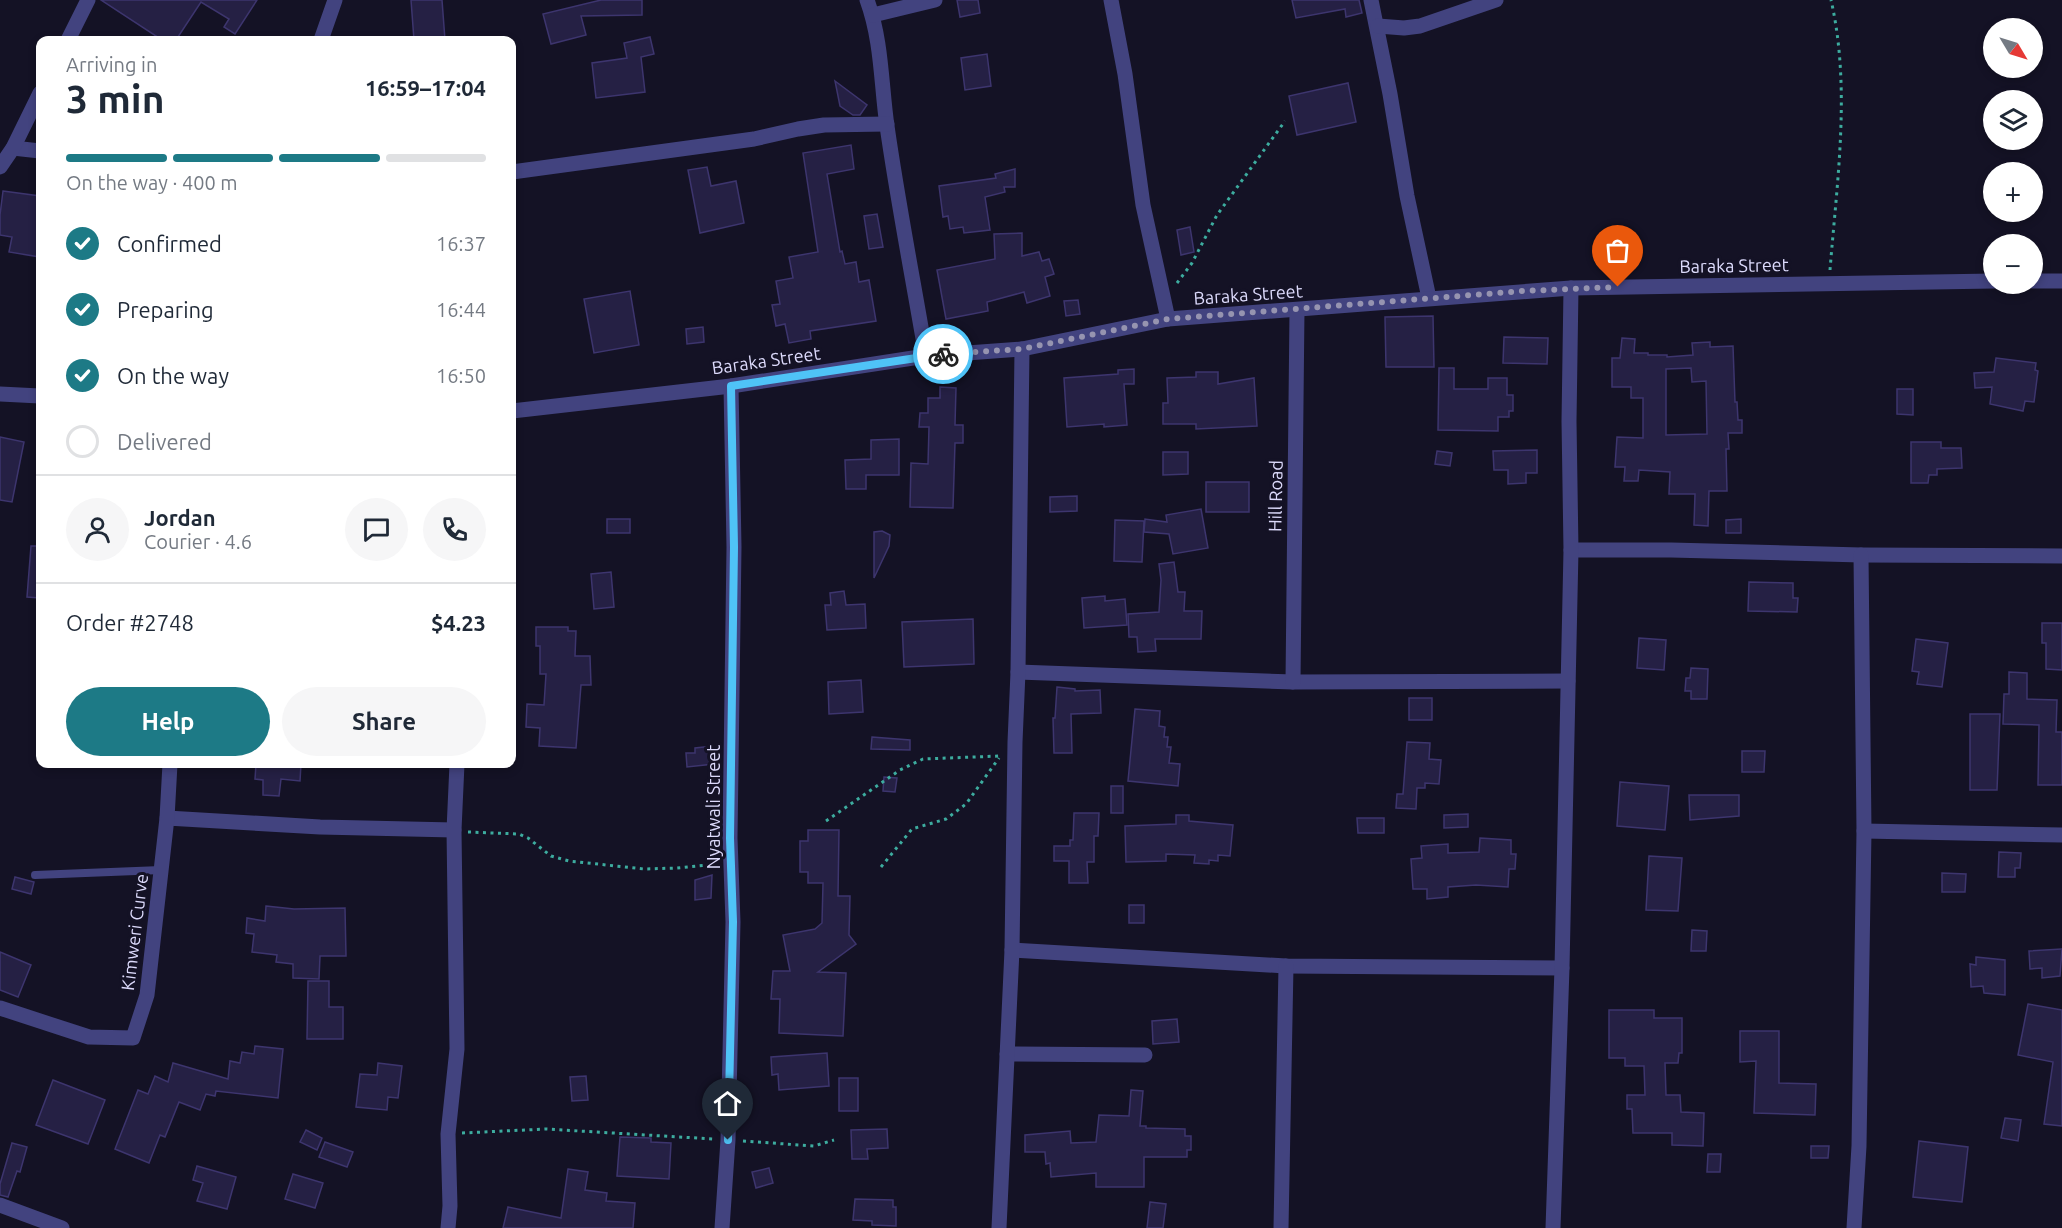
<!DOCTYPE html>
<meta charset="utf-8">
<style>
:root{--surface:#fff;--page:#f6f6f7;--text:#1f2937;--muted:#747a83;--line:#e0e1e3;--accent:#1d7a86}
body{margin:0;font-family:Ubuntu,sans-serif;background:var(--page);color:var(--text);height:100vh;display:flex;flex-direction:column;font-size:22px;white-space:nowrap}
*{box-sizing:border-box;margin:0}
p{font-size:20px;color:var(--muted)}
.icon{flex:none;width:33px;height:33px;fill:none;stroke:currentColor;stroke-width:2;stroke-linecap:round;stroke-linejoin:round}
.map{position:relative;flex:1;overflow:hidden}
.sheet{position:absolute;left:36px;top:36px;width:480px;height:732px;display:flex;flex-direction:column;background:var(--surface);border-radius:12px;box-shadow:0 3px 9px #0003}
.sheet>*{flex:none}
.needle{width:39px;rotate:128deg}
.fabs{position:absolute;left:1983px;top:18px;display:grid;gap:12px}
.fabs a{display:grid;place-items:center;width:60px;height:60px;border-radius:50%;background:var(--surface);box-shadow:0 3px 9px #0003;font-size:30px}
.pin{position:absolute;display:grid;place-items:center;width:51px;height:51px;color:#fff;margin:-62px -26px;border-radius:50% 50% 50% 0;rotate:-45deg;box-shadow:0 0 6px #0007}
.pin .icon{rotate:45deg}
.courier{position:absolute;display:grid;place-items:center;width:60px;height:60px;margin:-30px;border:4px solid #4fc3f7;border-radius:50%;background:#fff;color:#222;box-shadow:0 2px 8px #0007}
.headline em{font-style:normal;font-weight:700}
.headline div{display:flex;flex-direction:column-reverse}
.headline{display:flex;align-items:center;justify-content:space-between;height:102px;padding:0 30px}
h1{font-size:39px;font-weight:700;line-height:45px}
.bar{display:grid;grid-template-columns:repeat(4,1fr);gap:9px 6px;align-content:center;height:72px;padding:0 30px}
.bar i{height:8px;border-radius:4px;background:var(--line)}
.bar .current{background:var(--accent)}
.bar p{grid-column:span 4}
.line{display:flex;align-items:center;gap:15px;padding:0 30px;border-top:2px solid var(--line)}
.line div{flex:1}
.round{display:grid;place-items:center;flex:none;width:63px;height:63px;border-radius:32px;background:var(--page)}
ol{padding:0 30px;list-style:none}
li{display:flex;align-items:center;gap:18px;height:66px}
li p{margin-inline-start:auto}
li .icon{padding:6px;border-radius:50%;background:var(--accent);color:#fff;stroke-width:4}
li:last-child{color:var(--muted)}
li i{width:33px;height:33px;border:3px solid var(--line);border-radius:50%}
.primary-button{display:flex;gap:12px;margin-top:auto;padding:12px 30px}
.primary-button a{flex:1;height:69px;border-radius:36px;background:var(--accent);color:#fff;font-size:24px;font-weight:700;line-height:69px;text-align:center}
.primary-button a+a{background:var(--page);color:var(--text)}
.map>svg:first-child{display:block}
.building{fill:#252044;stroke:#3d356e;stroke-width:1.5;fill-rule:evenodd}
.lines{fill:none;stroke-linecap:round;stroke-linejoin:round}
.path{stroke:#3dac9f;stroke-width:3;stroke-dasharray:3 4.5;stroke-linecap:butt}
.service{stroke:#42437f;stroke-width:8}
.minor{stroke:#42437f;stroke-width:15}
.done{stroke:#9694b0;stroke-width:6;stroke-dasharray:0 10.8}
.route{stroke:#4fc3f7;stroke-width:8}
.labels{text-anchor:middle;dominant-baseline:central;stroke-width:6;stroke-linejoin:round;paint-order:stroke}
.street-label{font-size:18px;fill:#dcdafb;stroke:#141225}
</style>
<div class="map">
<svg width="2062" height="1228" viewBox="0 0 2062 1228">
<rect width="100%" height="100%" fill="#141225"/>
<g class="building">
<path d="M101,0H257L235,34L224,27L229,19L201,2L176,40H162Z"/>
<path d="M411,0H442L445,40H414Z"/>
<path d="M601,0H642V15L581,16L586,35L551,44L543,14Z"/>
<path d="M957,0H978L980,13L960,17Z"/>
<path d="M1292,0H1359L1362,13L1346,17L1345,9L1296,18Z"/>
<path d="M650,37L654,54L641,57L645,92L596,98L592,63L627,58L624,43Z"/>
<path d="M987,54L991,86L965,90L961,58Z"/>
<path d="M835,81L867,105L860,115H853L840,106Z"/>
<path d="M1348,83L1356,122L1297,135L1289,96Z"/>
<path d="M851,145L854,169L827,174L840,252L842,251L845,264L856,262L859,282L869,280L876,321L810,331L811,339L789,343L785,324L776,326L772,305L780,304L776,281L793,278L789,257L818,252L803,153Z"/>
<path d="M707,167L711,186L736,181L744,223L700,233L688,170Z"/>
<path d="M1015,169V187H1004L1005,192L985,197L990,230L964,233L963,227L950,229L948,216L943,217L939,186L996,178L995,174Z"/>
<path d="M3,191L40,196V257L9,252L12,237L0,235V215Z"/>
<path d="M877,214L883,247L869,249L864,216Z"/>
<path d="M1190,227L1194,252L1181,255L1177,230Z"/>
<path d="M1022,233V256L1039,252L1042,261L1049,259L1054,274L1045,277L1050,296L1027,303L1024,292L987,302L988,311L946,319L937,270L995,259L994,234Z"/>
<path d="M630,291L639,345L594,353L584,299Z"/>
<path d="M1078,300L1080,314L1066,316L1064,301Z"/>
<path d="M1433,316L1434,367H1386L1385,317Z"/>
<path d="M703,327L704,342L687,344L686,329Z"/>
<path d="M1504,337L1548,338L1547,364L1503,363Z"/>
<path d="M1622,338L1635,339L1634,353H1648V355H1667V357L1693,355L1692,343L1710,342V347L1733,346L1735,402H1737L1738,420H1742V433H1728L1729,449H1726L1727,491H1709L1708,526L1694,525L1695,494H1669L1670,472L1639,470L1638,481H1624L1625,467H1615L1617,437L1643,438V398H1631V387H1612V358H1620ZM1691,368L1692,382L1706,381L1707,434L1666,435V369Z"/>
<path d="M1996,358L2036,363L2035,370L2038,371L2034,402L2025,401L2023,411L1990,404L1992,387L1975,388L1974,373L1994,372Z"/>
<path d="M1439,368H1454V389H1488V378H1507V395H1513V411H1509V417H1498V431L1438,430Z"/>
<path d="M1134,369V384H1124L1127,425L1104,427V424L1067,427L1064,378L1118,374V370Z"/>
<path d="M1196,372H1218V384L1254,378L1257,426L1196,429V424H1163V403H1168L1167,378L1196,377Z"/>
<path d="M940,387L956,388L955,425H963V443H955L953,508L910,507L911,463L928,464L929,427H919L920,413H928V398H940Z"/>
<path d="M1897,389H1913V415L1897,414Z"/>
<path d="M0,437L24,442L12,502L0,500Z"/>
<path d="M899,439V475H866V489H846L845,460L871,459V440Z"/>
<path d="M1911,442H1941V448H1961L1962,468L1937,469V475H1929L1928,483H1911Z"/>
<path d="M1537,450V473H1526V483L1508,484V470H1494L1493,451Z"/>
<path d="M1437,451L1452,453L1450,466L1435,464Z"/>
<path d="M1163,452H1188V474L1163,475Z"/>
<rect x="1206" y="482" width="43" height="30"/>
<path d="M1077,496V511L1050,512V497Z"/>
<path d="M1201,509L1208,548L1173,554L1169,534L1144,532L1145,519L1167,522L1166,515Z"/>
<rect x="607" y="519" width="23" height="14"/>
<path d="M1741,519V533H1726V520Z"/>
<path d="M1115,520L1144,521L1142,562L1114,561Z"/>
<path d="M882,531L890,535L889,546L874,578V532Z"/>
<path d="M31,546H40V598L27,597Z"/>
<path d="M1174,562L1178,592H1185L1184,611H1202L1201,639H1155L1156,651L1138,652L1137,637H1129L1128,614L1159,612L1161,580L1159,564Z"/>
<path d="M611,572L614,607L594,609L591,574Z"/>
<path d="M1749,582L1793,583V598H1798L1797,612L1748,611Z"/>
<path d="M844,591L846,605L865,604L866,628L827,630L825,605H831L830,593Z"/>
<path d="M1105,596V601L1125,599L1127,625L1084,628L1082,598Z"/>
<path d="M973,619L974,664L904,667L902,622Z"/>
<path d="M2042,623H2062V670L2046,669V643H2042Z"/>
<path d="M536,627H568V631H576L575,656H590L591,685H581L576,748L539,746L540,728L526,727L527,704L544,705L546,674H540V646H536Z"/>
<path d="M1639,638L1666,640L1664,670L1637,668Z"/>
<path d="M1916,639L1948,643L1942,687L1917,684L1919,672L1912,671Z"/>
<path d="M1691,668L1708,669L1707,699H1691V691H1685L1686,678H1690Z"/>
<path d="M2009,672L2027,673V699L2057,700L2056,732H2062V785H2038L2039,725L2003,724L2004,694H2009Z"/>
<path d="M861,680L863,712L829,714L828,682Z"/>
<path d="M1057,687L1075,689V691L1100,690L1101,713L1071,714L1072,753H1054L1053,718H1055Z"/>
<rect x="1409" y="698" width="23" height="22"/>
<path d="M1135,709L1160,711L1159,726L1165,727L1164,737H1168L1167,747H1171L1169,763L1180,764L1178,786L1128,781Z"/>
<path d="M1970,714H2000L1997,790H1970Z"/>
<path d="M872,737L910,740V750L871,749Z"/>
<path d="M1407,742L1430,743L1429,759L1441,760L1439,784L1425,783V788H1417L1416,809L1396,808L1397,794H1403Z"/>
<path d="M713,746L714,764L687,767L686,753H695V748Z"/>
<path d="M1742,751H1765L1764,772H1742Z"/>
<path d="M256,764H301L300,781L281,779L279,796L263,795V780L255,779Z"/>
<path d="M884,777L897,778L895,792L883,791Z"/>
<path d="M1620,782L1669,786L1665,830L1617,826Z"/>
<rect x="1111" y="786" width="12" height="27"/>
<path d="M1689,795H1739V816L1690,820Z"/>
<path d="M1074,813H1099L1098,836H1094V862H1087L1088,883H1069V861H1054V846H1070V840H1073Z"/>
<path d="M1468,814V827L1444,828V815Z"/>
<path d="M1176,815H1189V821L1233,825L1230,856L1218,855V861L1209,860V864L1194,863L1195,855L1166,854V861L1126,862L1125,826L1176,824Z"/>
<path d="M1357,818H1384V833H1358Z"/>
<path d="M808,830H839L838,896H850L849,935L856,944L818,972L846,973L843,1036L779,1033L780,999H771L773,971H790L783,935L815,929L822,923L823,883H808V872H800V841H808Z"/>
<path d="M1480,838L1511,840V854H1516L1515,869H1509L1508,887L1476,885L1448,887V897L1427,899V889H1413L1411,859L1422,858L1421,846L1448,844V853L1479,852Z"/>
<path d="M1999,852L2021,853L2020,868H2015V877H1998Z"/>
<path d="M1649,856L1682,858L1678,911L1646,910Z"/>
<path d="M1942,873L1966,874L1965,892H1942Z"/>
<path d="M712,875L711,898L695,900V880Z"/>
<path d="M15,877L34,882L31,894L12,889Z"/>
<rect x="1129" y="905" width="15" height="18"/>
<path d="M266,906L294,909L345,908L346,956H320L319,979L293,978V964L276,962L277,955L252,952L254,934L246,933L247,918L265,921Z"/>
<path d="M1692,930L1707,931L1706,951H1691Z"/>
<path d="M2062,949L2060,976L2042,978V968L2030,969L2029,951Z"/>
<path d="M0,952L31,965L18,997L0,990Z"/>
<path d="M1976,957L2005,960V995L1984,993L1983,986L1971,987L1970,964L1976,965Z"/>
<path d="M308,981H329V1007H343V1039H307Z"/>
<path d="M2028,1004L2062,1010V1126L2044,1124L2053,1062L2018,1055Z"/>
<path d="M1609,1010H1654V1018H1682V1053H1679L1678,1063H1665L1666,1095H1680L1681,1112L1704,1113L1703,1146L1672,1145V1133H1633L1632,1109H1627V1095H1645L1644,1066H1625V1058H1609Z"/>
<path d="M1177,1019L1179,1042L1153,1044L1152,1021Z"/>
<path d="M1740,1031H1779V1083L1816,1084L1815,1115L1754,1113L1756,1061L1740,1062Z"/>
<path d="M255,1046L283,1049L278,1098L216,1091L215,1096L206,1094L200,1110L179,1102L165,1137L160,1135L149,1163L115,1149L138,1090L148,1094L155,1076L168,1082L173,1063L228,1079L230,1061L240,1063L242,1052L254,1054Z"/>
<path d="M827,1053L829,1086L779,1090L778,1074L772,1075L771,1057Z"/>
<path d="M378,1063L402,1066L398,1098L388,1097L387,1110L356,1107L360,1074L377,1075Z"/>
<path d="M586,1076L588,1100L572,1101L570,1077Z"/>
<rect x="839" y="1078" width="19" height="33"/>
<path d="M53,1080L105,1100L88,1144L36,1125Z"/>
<path d="M1131,1090L1143,1091L1140,1126H1146V1128L1185,1129V1136H1191V1150H1187V1157H1144V1187H1096V1173L1051,1177L1050,1163L1046,1164L1045,1152H1025V1135L1070,1131L1071,1143L1096,1142L1099,1115L1129,1116Z"/>
<path d="M2005,1118L2021,1120L2018,1141L2001,1138Z"/>
<path d="M887,1129L888,1148L867,1149L868,1159H852L851,1130Z"/>
<path d="M306,1130L322,1138L317,1150L300,1142Z"/>
<path d="M620,1137L651,1138V1142L671,1143L669,1179L617,1176Z"/>
<path d="M1919,1141L1968,1147L1962,1202L1913,1197Z"/>
<path d="M325,1142L353,1152L347,1167L319,1157Z"/>
<path d="M12,1143L27,1147L20,1172L17,1171L8,1197L0,1195V1184Z"/>
<path d="M1811,1146H1829L1828,1158H1811Z"/>
<path d="M1708,1154H1721L1720,1172H1707Z"/>
<path d="M197,1166L236,1177L227,1209L197,1201L203,1183L193,1180Z"/>
<path d="M769,1168L773,1183L756,1188L752,1172Z"/>
<path d="M568,1169L588,1172L585,1190L607,1193L606,1201L635,1203L633,1228H503L508,1207L561,1218Z"/>
<path d="M293,1174L323,1183L315,1208L285,1199Z"/>
<path d="M855,1199L893,1200V1207H896V1226L872,1225V1221L853,1220Z"/>
<path d="M1150,1202L1166,1204L1163,1228H1147Z"/>
</g>
<g class="lines">
<g class="path">
<path d="M1830,270C1837,181 1851,87 1831,0"/>
<path d="M1177,283L1192,263L1217,215L1285,121"/>
<path d="M826,821L900,770L923,759L1000,756"/>
<path d="M468,832L519,834L528,838L551,856L569,861L644,869L677,868L717,864"/>
<path d="M881,867L912,829L946,819L966,804L999,758"/>
<path d="M462,1133L546,1129L713,1139"/>
<path d="M743,1141L814,1146L834,1140"/>
</g>
<path class="service" d="M35,875L161,870"/>
<g class="minor">
<path d="M867,0C882,41 881,84 887,126C898,203 913,279 926,356"/>
<path d="M1111,0L1125,74L1143,205L1168,319"/>
<path d="M1371,0L1390,94L1407,196L1429,298"/>
<path d="M873,15L935,0"/>
<path d="M1378,26L1404,28L1420,26L1496,0"/>
<path d="M68,40L88,0"/>
<path d="M321,40L335,0"/>
<path d="M13,148L40,151"/>
<path d="M0,167L13,148L40,93"/>
<path d="M512,172L754,139L798,129L824,125L887,124"/>
<path d="M2032,281H2062"/>
<path d="M0,394L40,396"/>
<path d="M512,411L731,386L926,356L1022,349L1168,319L1571,288L1994,281"/>
<path d="M1571,550H1671L1861,555L2062,556"/>
<path d="M1018,672L1293,682L1568,681"/>
<path d="M1293,682L1297,310"/>
<path d="M167,818L320,827L454,830"/>
<path d="M1864,831L2062,835"/>
<path d="M1012,950L1286,966L1562,968"/>
<path d="M0,1008L89,1037L133,1038L147,995L167,818L170,764"/>
<path d="M1007,1054L1145,1055"/>
<path d="M0,1205L62,1228"/>
<path d="M448,1228L450,1206L448,1134L457,1049L454,830L457,764"/>
<path d="M722,1228L728,1140L733,922L730,838L734,547L731,386"/>
<path d="M999,1228L1012,950L1015,742L1018,672L1022,349"/>
<path d="M1281,1228L1286,966"/>
<path d="M1553,1228L1562,968L1571,550L1569,421L1571,288"/>
<path d="M1854,1228L1859,1146L1864,831L1861,555"/>
</g>
</g>
<g class="lines">
<path class="done" d="M943,354L1022,349L1168,319L1523,291L1618,287"/>
<path class="route" d="M728,1140L733,922L730,838L734,547L731,386L943,354"/>
</g>
<g class="labels">
<g class="street-label">
<text transform="translate(1734 265) rotate(-1)">Baraka Street</text>
<text transform="translate(1248 294) rotate(-4)">Baraka Street</text>
<text transform="translate(766 360) rotate(-8)">Baraka Street</text>
<text transform="translate(1275 496) rotate(-89)">Hill Road</text>
<text transform="translate(713 807) rotate(-90)">Nyatwali Street</text>
<text transform="translate(134 932) rotate(-83)">Kimweri Curve</text>
</g>
</g>
</svg>
<div class="fabs">
<a><svg class="needle" viewBox="-14 -14 28 28"><path d="M0-13l5 13h-10z" fill="#e53935"/><path d="M0 13l5-13h-10z" fill="#747a83"/></svg></a>
<a><svg class="icon" aria-label="layers" viewBox="0 0 24 24"><path d="M12 4l9 5-9 5-9-5zM3 14l9 5 9-5"/></svg></a>
<a>+</a>
<a>−</a>
</div>
<div class="pin" style="left:1618px;top:287px;background:#ea580c"><svg class="icon" aria-label="bag" viewBox="0 0 24 24"><path d="M5 8h14l-1 12H6zM9 8a3 3 0 0 1 6 0"/></svg></div>
<div class="pin" style="left:728px;top:1140px;background:#1f2937"><svg class="icon" aria-label="home" viewBox="0 0 24 24"><path d="M3 11l9-7 9 7M6 9v11h12V9"/></svg></div>
<div class="courier" style="left:943px;top:354px"><svg class="icon" aria-label="bike" viewBox="0 0 24 24"><circle cx="6" cy="16" r="4"/><circle cx="18" cy="16" r="4"/><path d="M6 16l4-8h5l3 8M10 8l3 8H6M13 5h3"/></svg></div>
<section class="sheet">
<div class="headline"><div><h1>3 min</h1><p>Arriving in</p></div><em>16:59–17:04</em></div>
<div class="bar"><i class="current"></i><i class="current"></i><i class="current"></i><i></i><p>On the way · 400 m</p></div>
<ol>
<li><svg class="icon" aria-label="check" viewBox="0 0 24 24"><path d="M5 12l5 5 9-10"/></svg>Confirmed<p>16:37</p></li>
<li><svg class="icon" aria-label="check" viewBox="0 0 24 24"><path d="M5 12l5 5 9-10"/></svg>Preparing<p>16:44</p></li>
<li><svg class="icon" aria-label="check" viewBox="0 0 24 24"><path d="M5 12l5 5 9-10"/></svg>On the way<p>16:50</p></li>
<li><i></i>Delivered</li>
</ol>
<div class="line" style="height:108px"><a class="round"><svg class="icon" aria-label="person" viewBox="0 0 24 24"><circle cx="12" cy="8" r="4"/><path d="M4 21q1-7 8-7t8 7"/></svg></a><div><b>Jordan</b><p>Courier · 4.6</p></div><a class="round"><svg class="icon" aria-label="chat" viewBox="0 0 24 24"><path d="M4 5h16v11H9l-5 4z"/></svg></a><a class="round"><svg class="icon" aria-label="phone" viewBox="0 0 24 24"><path d="M5 4h4l2 5-3 2q2 4 5 5l2-3 5 2v4C11 20 4 13 5 4z"/></svg></a></div>
<div class="line" style="height:78px"><div>Order #2748</div><b>$4.23</b></div>
<div class="primary-button"><a>Help</a><a>Share</a></div>
</section>
</div>
